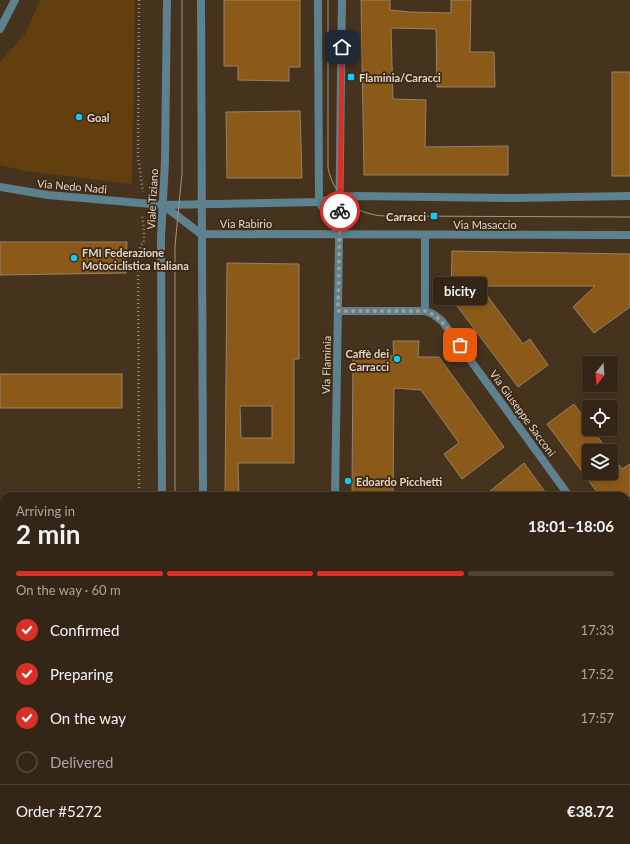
<!DOCTYPE html>
<meta charset="utf-8">
<style>
:root{--surface:#342616;--page:#3f3223;--text:#f1f3f6;--muted:#a9a5a1;--line:#4e4335;--accent:#d93025}
body{margin:0;font-family:Lato,sans-serif;background:var(--page);color:var(--text);height:100vh;display:flex;flex-direction:column;font-size:15px;white-space:nowrap}
*{box-sizing:border-box;margin:0}
p{font-size:13px;color:var(--muted)}
.icon{flex:none;width:22px;height:22px;fill:none;stroke:currentColor;stroke-width:2;stroke-linecap:round;stroke-linejoin:round}
.map{position:relative;flex:1;overflow:hidden}
.sheet{position:absolute;left:0px;top:492px;width:630px;height:352px;display:flex;flex-direction:column;background:var(--surface);border-radius:12px 12px 0 0;box-shadow:0 2px 6px #0003,0 0 0 1px var(--line)}
.sheet>*{flex:none}
.needle{width:26px;rotate:197deg}
.controls{position:absolute;left:582px;top:356px;display:grid;gap:8px}
.controls a{display:grid;place-items:center;width:36px;height:36px;border-radius:4px;background:var(--surface);box-shadow:0 2px 6px #0003,0 0 0 1px var(--line);font-size:20px}
.pin{position:absolute;display:grid;place-items:center;width:34px;height:34px;color:#fff;margin:-17px;border-radius:8px;box-shadow:0 2px 6px #0006}
.courier{position:absolute;display:grid;place-items:center;width:40px;height:40px;margin:-20px;border:3px solid #d93025;border-radius:50%;background:#fff;color:#222;box-shadow:0 1px 5px #0007}
.bubble{position:absolute;height:28px;border-radius:4px;background:var(--surface);box-shadow:0 2px 6px #0003,0 0 0 1px var(--line);font-size:13px;font-weight:700;line-height:28px;text-align:center}
.headline em{font-style:normal;font-weight:700}
.headline div{display:flex;flex-direction:column-reverse}
.headline{display:flex;align-items:center;justify-content:space-between;height:68px;padding:0 16px}
h1{font-size:26px;font-weight:700;line-height:30px}
.bar{display:grid;grid-template-columns:repeat(4,1fr);gap:6px 4px;align-content:center;height:48px;padding:0 16px}
.bar i{height:5px;border-radius:3px;background:var(--line)}
.bar .active{background:var(--accent)}
.bar p{grid-column:span 4}
.line{display:flex;align-items:center;gap:10px;padding:0 16px;border-top:1px solid var(--line)}
.line div{flex:1}
ol{padding:0 16px;list-style:none}
li{display:flex;align-items:center;gap:12px;height:44px}
li p{margin-inline-start:auto}
li .icon{padding:4px;border-radius:50%;background:var(--accent);color:#fff;stroke-width:4}
li:last-child{color:var(--muted)}
li i{width:22px;height:22px;border:2px solid var(--line);border-radius:50%}
.map>svg:first-child{display:block}
.green{fill:#633e0f}
.building{fill:#8c5a18;stroke:#97816a;fill-rule:evenodd}
.lines{fill:none;stroke-linecap:round;stroke-linejoin:round}
.path{stroke:#9a8b7a;stroke-width:2.5;stroke-dasharray:1 3;stroke-linecap:butt}
.service{stroke:#5d818f;stroke-width:8}
.minor{stroke:#5d818f;stroke-width:8}
.tertiary{stroke:#5d818f;stroke-width:8}
.tram{stroke:#a39484;stroke-width:1}
.done{stroke:#ab9c8c;stroke-width:4;stroke-dasharray:0 7.2}
.route{stroke:#d93025;stroke-width:5}
.poi-dot{fill:#13cafb;stroke:#3c2914;stroke-width:1.5}
.labels{text-anchor:middle;dominant-baseline:central;stroke-width:3.5;stroke-linejoin:round;paint-order:stroke}
.poi-label{font-size:11px;font-weight:bold;fill:#e1d4c8;stroke:#3c2914;text-anchor:start}
.street-label{font-size:11px;fill:#e1d4c8;stroke:#3c2914}
</style>
<div class="map">
<svg width="630" height="844" viewBox="0 0 630 844">
<rect width="100%" height="100%" fill="#46331e"/>
<g class="green">
<path d="M40,0H135L132,184L25,171L0,165V62L25,34Z"/>
<path d="M0,716H4V840H132V844H0Z"/>
</g>
<g class="building">
<path d="M224,0H300V67H289V81L238,80V66H224Z"/>
<path d="M361,0H390V10L410,12L451,13V0H471L470,52H494L495,87H437L436,29L391,28L393,99L426,100L425,147L508,146V175H364Z"/>
<rect x="612" y="72" width="18" height="104"/>
<path d="M300,111L302,178H227L226,112Z"/>
<path d="M0,242H127L126,273L0,275Z"/>
<path d="M452,251L630,254V307L594,333L573,307L595,286H480L523,344L530,339L548,365L518,387L451,298Z"/>
<path d="M227,263L299,264V359H294V463H238L239,496H225ZM240,406H272V438H241Z"/>
<path d="M393,341H419L418,357H439L504,447L462,479L444,454L459,443L421,390L394,388L393,496H352L353,355L394,356Z"/>
<rect x="0" y="374" width="122" height="34"/>
<path d="M574,404L589,425V429H592L608,451H589V473H611V454L622,469L630,464V496H600L547,424Z"/>
<path d="M524,463L548,496H484Z"/>
</g>
<g class="lines">
<g class="path">
<path d="M139,0L138,157L143,192"/>
<path d="M139,496L138,255L141,245L144,242V228L142,215"/>
<path d="M139,840V844"/>
</g>
<path class="service" d="M0,29L15,0"/>
<g class="minor">
<path d="M201,0L203,496"/>
<path d="M318,0L319,202L339,234"/>
<path d="M0,187L48,195L163,205L319,202L341,197L357,196L514,198L630,196"/>
<path d="M163,205L201,234L630,235"/>
<path d="M338,311H425V235"/>
<path d="M425,311L433,314L442,321L569,496"/>
<path d="M626,526L630,523"/>
<path d="M626,573L630,579"/>
<path d="M0,595L4,596"/>
<path d="M0,703H4"/>
<path d="M404,840L407,844"/>
<path d="M202,844V840"/>
</g>
<g class="tertiary">
<path d="M162,496L161,237L165,162L167,0"/>
<path d="M335,496C337,331 341,165 342,0"/>
<path d="M162,844V840"/>
<path d="M333,844V840"/>
</g>
<g class="tram">
<path d="M328,0V168C334,197 356,215 385,216L630,217"/>
<path d="M175,496V246L182,173V0"/>
<path d="M175,840V844"/>
</g>
</g>
<g class="lines">
<path class="done" d="M340,211L338,311H425C442,317 449,331 460,345"/>
<path class="route" d="M340,211L342,47"/>
</g>
<g class="poi-dot">
<rect x="347" y="73" width="8" height="8" rx="2"/>
<circle cx="79" cy="117" r="4"/>
<rect x="430" y="212" width="8" height="8" rx="2"/>
<circle cx="74" cy="258" r="4"/>
<circle cx="397" cy="359" r="4"/>
<circle cx="348" cy="481" r="4"/>
</g>
<g class="labels">
<g class="poi-label">
<text x="359" y="77">Flaminia/Caracci</text>
<text x="87" y="117">Goal</text>
<text x="426" y="216" text-anchor="end">Carracci</text>
<text x="82" y="252">FMI Federazione<tspan x="82" dy="13">Motociclistica Italiana</tspan></text>
<text x="389" y="353" text-anchor="end">Caffè dei<tspan x="389" dy="13">Carracci</tspan></text>
<text x="356" y="481">Edoardo Picchetti</text>
</g>
<g class="street-label">
<text transform="translate(72 186) rotate(5)">Via Nedo Nadi</text>
<text transform="translate(152 199) rotate(-87)">Viale Tiziano</text>
<text x="246" y="223">Via Rabirio</text>
<text x="485" y="224">Via Masaccio</text>
<text transform="translate(326 365) rotate(-89)">Via Flaminia</text>
<text transform="translate(523 413) rotate(54)">Via Giuseppe Sacconi</text>
</g>
</g>
</svg>
<div class="controls">
<a><svg class="needle" viewBox="-14 -14 28 28"><path d="M0-13l5 13h-10z" fill="#e53935"/><path d="M0 13l5-13h-10z" fill="#a9a5a1"/></svg></a>
<a><svg class="icon" aria-label="locate" viewBox="0 0 24 24"><circle cx="12" cy="12" r="6"/><path d="M12 2v4M12 18v4M2 12h4M18 12h4"/></svg></a>
<a><svg class="icon" aria-label="layers" viewBox="0 0 24 24"><path d="M12 4l9 5-9 5-9-5zM3 14l9 5 9-5"/></svg></a>
</div>
<div class="pin" style="left:460px;top:345px;background:#ea580c"><svg class="icon" aria-label="bag" viewBox="0 0 24 24"><path d="M5 8h14l-1 12H6zM9 8a3 3 0 0 1 6 0"/></svg></div>
<div class="pin" style="left:342px;top:47px;background:#1f2937"><svg class="icon" aria-label="home" viewBox="0 0 24 24"><path d="M3 11l9-7 9 7M6 9v11h12V9"/></svg></div>
<div class="courier" style="left:340px;top:211px"><svg class="icon" aria-label="bike" viewBox="0 0 24 24"><circle cx="6" cy="16" r="4"/><circle cx="18" cy="16" r="4"/><path d="M6 16l4-8h5l3 8M10 8l3 8H6M13 5h3"/></svg></div>
<div class="bubble" style="left:433px;top:277px;width:54px">bicity</div>
<section class="sheet">
<div class="headline"><div><h1>2 min</h1><p>Arriving in</p></div><em>18:01–18:06</em></div>
<div class="bar"><i class="active"></i><i class="active"></i><i class="active"></i><i></i><p>On the way · 60 m</p></div>
<ol>
<li><svg class="icon" aria-label="check" viewBox="0 0 24 24"><path d="M5 12l5 5 9-10"/></svg>Confirmed<p>17:33</p></li>
<li><svg class="icon" aria-label="check" viewBox="0 0 24 24"><path d="M5 12l5 5 9-10"/></svg>Preparing<p>17:52</p></li>
<li><svg class="icon" aria-label="check" viewBox="0 0 24 24"><path d="M5 12l5 5 9-10"/></svg>On the way<p>17:57</p></li>
<li><i></i>Delivered</li>
</ol>
<div class="line" style="height:52px"><div>Order #5272</div><b>€38.72</b></div>
</section>
</div>
